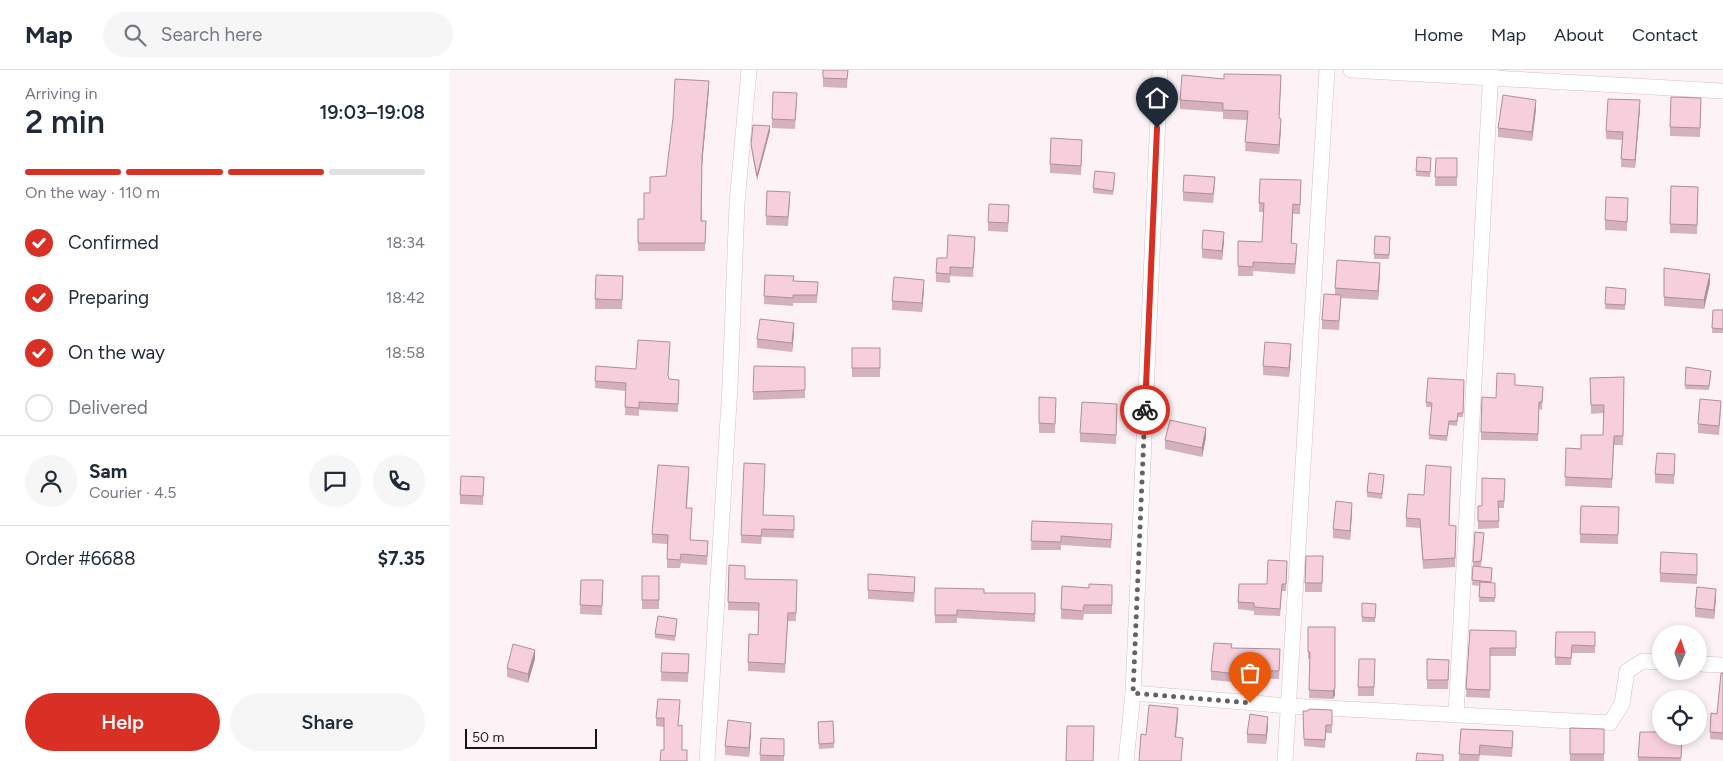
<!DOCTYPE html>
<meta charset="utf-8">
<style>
:root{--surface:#fff;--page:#f6f6f7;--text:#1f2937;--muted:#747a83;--line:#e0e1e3;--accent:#d93025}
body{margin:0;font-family:Figtree,sans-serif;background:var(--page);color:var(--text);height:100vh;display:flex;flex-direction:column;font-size:19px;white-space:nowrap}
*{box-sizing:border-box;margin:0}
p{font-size:16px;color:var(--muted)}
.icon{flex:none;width:28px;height:28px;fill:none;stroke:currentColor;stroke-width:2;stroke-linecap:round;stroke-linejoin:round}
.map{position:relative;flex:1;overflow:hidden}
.drawer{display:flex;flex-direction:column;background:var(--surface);width:450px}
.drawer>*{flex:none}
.needle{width:32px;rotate:3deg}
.buttons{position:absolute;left:1202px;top:555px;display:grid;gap:10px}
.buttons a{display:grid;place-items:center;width:55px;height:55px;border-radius:50%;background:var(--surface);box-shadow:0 2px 8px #0003;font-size:25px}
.scale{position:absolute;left:15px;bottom:12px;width:132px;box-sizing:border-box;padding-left:5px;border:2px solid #1b1215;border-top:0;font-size:14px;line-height:18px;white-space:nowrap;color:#1b1215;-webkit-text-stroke:4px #fdf2f5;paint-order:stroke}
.pin{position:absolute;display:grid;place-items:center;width:42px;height:42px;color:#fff;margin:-51px -21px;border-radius:50% 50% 50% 0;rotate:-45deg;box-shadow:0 0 5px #0007}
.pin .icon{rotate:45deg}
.courier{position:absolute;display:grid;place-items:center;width:50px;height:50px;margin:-25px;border:4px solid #d93025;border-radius:50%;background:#fff;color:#222;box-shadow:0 1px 6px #0007}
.head em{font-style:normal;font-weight:600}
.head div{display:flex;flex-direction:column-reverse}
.head{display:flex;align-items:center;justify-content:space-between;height:85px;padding:0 25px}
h1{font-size:32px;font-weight:600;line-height:38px}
.bar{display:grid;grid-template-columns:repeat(4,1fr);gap:8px 5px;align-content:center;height:60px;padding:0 25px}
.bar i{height:6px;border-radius:4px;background:var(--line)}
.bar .selected{background:var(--accent)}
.bar p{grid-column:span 4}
.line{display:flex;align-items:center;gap:12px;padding:0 25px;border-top:1px solid var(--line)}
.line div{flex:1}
.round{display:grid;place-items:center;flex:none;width:52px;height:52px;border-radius:26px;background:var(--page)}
ol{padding:0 25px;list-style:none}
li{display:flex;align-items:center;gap:15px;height:55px}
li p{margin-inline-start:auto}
li .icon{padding:5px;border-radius:50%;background:var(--accent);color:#fff;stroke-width:4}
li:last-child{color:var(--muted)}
li i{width:28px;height:28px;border:2px solid var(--line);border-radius:50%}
.button{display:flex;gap:10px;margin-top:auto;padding:10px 25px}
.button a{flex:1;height:58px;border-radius:30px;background:var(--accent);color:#fff;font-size:20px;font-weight:600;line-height:58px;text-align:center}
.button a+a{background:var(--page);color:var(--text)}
header{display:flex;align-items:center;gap:30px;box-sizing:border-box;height:70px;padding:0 25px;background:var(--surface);border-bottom:1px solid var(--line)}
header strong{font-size:24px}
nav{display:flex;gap:28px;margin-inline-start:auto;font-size:18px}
.search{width:350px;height:45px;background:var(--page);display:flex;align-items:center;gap:12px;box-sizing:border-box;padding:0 18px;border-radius:28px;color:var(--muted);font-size:19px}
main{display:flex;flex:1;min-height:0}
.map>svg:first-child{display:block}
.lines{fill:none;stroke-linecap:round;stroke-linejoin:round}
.minor-casing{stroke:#d7bec6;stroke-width:16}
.minor{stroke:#fff;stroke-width:15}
.wall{fill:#d4b1bc}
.shaded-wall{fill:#ad9099}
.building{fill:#f7cedb;stroke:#ad9099}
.done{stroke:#6a6063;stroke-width:5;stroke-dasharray:0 9}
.route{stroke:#d93025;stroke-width:6}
</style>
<header>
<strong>Map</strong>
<div class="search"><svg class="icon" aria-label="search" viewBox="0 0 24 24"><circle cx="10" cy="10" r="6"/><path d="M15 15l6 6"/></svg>Search here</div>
<nav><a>Home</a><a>Map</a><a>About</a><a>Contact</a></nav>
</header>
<main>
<section class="drawer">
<div class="head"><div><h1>2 min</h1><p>Arriving in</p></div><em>19:03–19:08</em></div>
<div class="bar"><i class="selected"></i><i class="selected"></i><i class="selected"></i><i></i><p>On the way · 110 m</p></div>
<ol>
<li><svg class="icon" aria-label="check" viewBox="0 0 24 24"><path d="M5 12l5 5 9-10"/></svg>Confirmed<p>18:34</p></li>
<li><svg class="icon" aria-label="check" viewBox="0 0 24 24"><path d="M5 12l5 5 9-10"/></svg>Preparing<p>18:42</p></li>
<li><svg class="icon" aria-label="check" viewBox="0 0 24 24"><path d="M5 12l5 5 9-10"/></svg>On the way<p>18:58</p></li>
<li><i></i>Delivered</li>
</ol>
<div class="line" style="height:90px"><a class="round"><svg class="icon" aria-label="person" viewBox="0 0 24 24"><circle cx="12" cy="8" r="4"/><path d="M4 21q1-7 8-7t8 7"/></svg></a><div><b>Sam</b><p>Courier · 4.5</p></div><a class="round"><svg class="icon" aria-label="chat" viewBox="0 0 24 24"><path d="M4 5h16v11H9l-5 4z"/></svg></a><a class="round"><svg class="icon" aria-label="phone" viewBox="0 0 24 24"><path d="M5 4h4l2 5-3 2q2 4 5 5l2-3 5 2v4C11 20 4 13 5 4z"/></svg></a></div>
<div class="line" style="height:65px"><div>Order #6688</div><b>$7.35</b></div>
<div class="button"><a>Help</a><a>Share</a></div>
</section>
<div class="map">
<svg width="1273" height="691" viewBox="0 0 1273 691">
<rect width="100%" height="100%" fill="#fdf2f5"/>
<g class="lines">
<g class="minor-casing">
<g id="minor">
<path d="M901,0L1273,21"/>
<path d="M1249,594L1273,595"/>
<path d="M683,623L839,636L1160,653L1172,634L1177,601L1193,591L1211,592"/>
<path d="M1006,644L1041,0"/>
<path d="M257,691L280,316L287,133L299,0"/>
<path d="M676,691L683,623L710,0"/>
<path d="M835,691L877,0"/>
</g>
</g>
<use href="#minor" class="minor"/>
</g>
<g class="wall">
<path d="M373,0H398L397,18L373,17Z"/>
<path d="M831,14L829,48L831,58L829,84L795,81L797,50L773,49V42L730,39V30Z"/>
<path d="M259,19L252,95V151H256L255,181H188V149H194L200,123L216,106Z"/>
<path d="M347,32L345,59L322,58V49Z"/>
<path d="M1251,37L1250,67L1220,66V57Z"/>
<path d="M1190,38L1185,98L1171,97L1172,70L1156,69V61Z"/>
<path d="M1086,39L1082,71L1048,67V58Z"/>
<path d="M320,61L307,110L301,78V74Z"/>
<path d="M632,79L631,105L600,103V94Z"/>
<path d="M967,87L981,88L980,107L966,106Z"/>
<path d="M986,88H1007V116H985Z"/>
<path d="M665,108L663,125L643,123V118Z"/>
<path d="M851,110L850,144H843L842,173L847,183L845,204L803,201V206H788V171L812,172L813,142H809V133Z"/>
<path d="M765,116L763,133L733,131V122Z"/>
<path d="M1221,116L1248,117L1247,164L1220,163Z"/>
<path d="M317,121L340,131L338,156L316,155Z"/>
<path d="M1178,137L1177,161L1155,160V150Z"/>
<path d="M559,144L558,162L538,161V152Z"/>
<path d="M925,166L940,167L939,189H924Z"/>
<path d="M774,171L772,190L752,188V179Z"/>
<path d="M525,176L523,207L500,206V213L486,212V203L497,188Z"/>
<path d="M1214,198L1260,213L1254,239L1214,236Z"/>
<path d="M930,202L928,230L891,228L889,260L872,259V250L885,224V218Z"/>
<path d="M146,205L173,206L172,239H145Z"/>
<path d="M315,205L343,211L368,212L367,233H343V236L314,234Z"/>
<path d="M1156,217L1176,219L1175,240L1155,239Z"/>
<path d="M474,219L472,242L442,240V231Z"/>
<path d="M1263,240H1273V263H1262Z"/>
<path d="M344,262L342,282L307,278V269Z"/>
<rect x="402" y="278" width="28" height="29"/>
<path d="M220,279L218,306L219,309L229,317L228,342L189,340V346L175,345L176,321L145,318V311L186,299Z"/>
<path d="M841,283L839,307L813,305V296Z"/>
<path d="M355,297V328L303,330V322Z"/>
<path d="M1236,297L1261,306L1259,320L1235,319Z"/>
<path d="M1174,307L1173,375H1164L1162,418L1115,416L1116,378L1131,379L1153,365V343L1141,344L1140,308Z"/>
<path d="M1014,310L1013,347H1008L1007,356L999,355L997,371L979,369L982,337H976V332Z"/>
<path d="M1093,324L1092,340L1089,339L1088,371L1031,370V362L1046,328Z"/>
<path d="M589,327L606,328L605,363H589Z"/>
<path d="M1271,340L1269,365L1248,363V354Z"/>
<path d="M667,343L666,374L630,372V363Z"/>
<path d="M756,367L752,387L715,379V370Z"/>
<path d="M1225,393L1224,414L1205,413V404Z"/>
<path d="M315,402L313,445L344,454V468L312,467L311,474L291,473V465Z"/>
<path d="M239,406L237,438L242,447L240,470L258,479L257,495L231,493L230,498H217V474L202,473V464Z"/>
<path d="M34,407L33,435L10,434V425Z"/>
<path d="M1055,409L1054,438H1048L1049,458L1028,459V436H1032Z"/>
<path d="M934,410L932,429L917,427V422Z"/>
<path d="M958,424L999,456L1006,465L1005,497L973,499L970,458L956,457V448Z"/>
<path d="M1131,436L1169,437L1168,474L1130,473Z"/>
<path d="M902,442L900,470L883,468V459Z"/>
<path d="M582,451L662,462L661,478L611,475V480H581Z"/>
<path d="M1025,462L1034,467L1031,496H1023Z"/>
<path d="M1247,484V514L1210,512V503Z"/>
<path d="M279,495L295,509L347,510L346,551H338L335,603L298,601V592L308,565L309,541L278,540Z"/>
<path d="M873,496L872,522H855V513Z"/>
<path d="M1023,496L1042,503L1041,513H1045V532H1029L1030,516L1022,515Z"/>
<path d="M837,498L836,521H832L830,546L804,545V541L788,539V532L817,514Z"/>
<rect x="192" y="506" width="17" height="33"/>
<path d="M131,510H153L152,545L130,544Z"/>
<path d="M662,515V544H634L633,550L611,549V539L639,518Z"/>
<path d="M465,516L464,532L418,529V520Z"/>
<path d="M485,518L534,523H585V552L507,548V553H485Z"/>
<path d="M1266,528L1264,549L1245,547V538Z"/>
<path d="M912,533L926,534L925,552H912Z"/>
<path d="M227,553L225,571L205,568V564Z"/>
<path d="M858,557L885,625L883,629L859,628L860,589H858Z"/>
<path d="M1020,560L1066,561V586H1040V628L1016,627Z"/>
<path d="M1106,562H1145V583H1122L1121,595H1105Z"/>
<path d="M830,579L829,609L795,608V613L761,610V601Z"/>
<path d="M212,583L239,584L238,612L211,611Z"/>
<path d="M85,589L78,613L57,607V598Z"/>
<path d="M925,589L924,626H908V617Z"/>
<path d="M999,599L998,619H977V610Z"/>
<path d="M1273,603V670L1260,669L1261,643L1267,644Z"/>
<path d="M230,638L214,657L206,656V648Z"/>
<path d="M882,640V663H876L875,678L854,676L853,641Z"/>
<path d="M383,651L384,678L369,679L368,652Z"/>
<path d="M818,656L816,674L797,673V664Z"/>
<path d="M1120,658L1154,659V691H1120Z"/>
<path d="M1011,659L1063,670L1062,687L1030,685L1029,691H1009Z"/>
<path d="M301,662L299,687L275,685V676Z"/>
<path d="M1232,666L1231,691H1188V687Z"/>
<path d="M311,668L334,678V691H310Z"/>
</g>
<g class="shaded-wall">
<path d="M259,11V19L252,95V87Z"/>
<path d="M1086,30V39L1082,71V62Z"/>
<path d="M1190,30V38L1185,98V90Z"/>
<path d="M831,49V58L829,84V75Z"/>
<path d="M320,56V61L307,110V106Z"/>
<path d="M774,162V171L772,190V181Z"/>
<path d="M930,193V202L928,230V221Z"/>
<path d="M1260,204V213L1254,239V230Z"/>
<path d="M474,210V219L472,242V233Z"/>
<path d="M344,253V262L342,282V273Z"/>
<path d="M841,274V283L839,307V298Z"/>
<path d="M756,358V367L752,387V378Z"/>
<path d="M902,433V442L900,470V461Z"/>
<path d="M1266,519V528L1264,549V540Z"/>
<path d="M885,565V625L883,629V621Z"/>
<path d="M85,580V589L78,613V604Z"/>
<path d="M728,638V647L725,676V667Z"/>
<path d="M818,647V656L816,674V665Z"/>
<path d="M301,653V662L299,687V678Z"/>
</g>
<g class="building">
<path d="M373,0H398L397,9L373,8Z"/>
<path d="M774,4L831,5L829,48L831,49L829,75L795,72L798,41L773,40V33L730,30L732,5L774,9Z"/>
<path d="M225,9L259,11L252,87L251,151H256L255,173H188V149H194V123H200V107L216,106L223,48Z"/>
<path d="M323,22L347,23L345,50L322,49Z"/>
<path d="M1053,25L1086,30L1082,62L1048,58Z"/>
<path d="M1221,27L1251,28L1250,58L1220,57Z"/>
<path d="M1158,29L1190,30L1185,90L1171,89L1173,62L1156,61Z"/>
<path d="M303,55L320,56L307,106L301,74Z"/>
<path d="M601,68L632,70L631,96L600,94Z"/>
<path d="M967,87L981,88L980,102L966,101Z"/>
<path d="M986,88H1007V107H985Z"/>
<path d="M645,101L665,103L663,121L643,118Z"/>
<path d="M734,105L765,107L763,124L733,122Z"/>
<path d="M810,109L851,110L850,135L843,134L841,173L847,174L845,194L803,192V197L788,196V171L812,172L814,133H809Z"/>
<path d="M1221,116L1248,117L1247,155L1220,154Z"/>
<path d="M317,121L340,122L338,147L316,146Z"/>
<path d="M1156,127L1178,128L1177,152L1155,150Z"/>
<path d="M539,134L559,135L558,153L538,152Z"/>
<path d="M753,160L774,162L772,181L752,179Z"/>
<path d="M498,165L525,167L523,198L500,197V204L486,203L487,188H497Z"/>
<path d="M925,166L940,167L939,185L924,184Z"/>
<path d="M887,190L930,193L928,221L885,218Z"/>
<path d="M1214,198L1260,204L1254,230L1214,227Z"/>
<path d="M146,205L173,206L172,230L145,229Z"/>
<path d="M315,205L344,206L343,211L368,212L367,225H343V228L314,226Z"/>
<path d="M444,207L474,210L472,233L442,231Z"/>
<path d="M1156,217L1176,219L1175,235L1155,234Z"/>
<path d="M874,224L891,225L889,251L872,250Z"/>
<path d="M1263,240H1273V259L1262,258Z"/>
<path d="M310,249L344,253L342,273L307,269Z"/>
<path d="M188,270L220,272L218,305L219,309L229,310L228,334L189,332V338L175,337L176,313L145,311L146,296L186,299Z"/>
<path d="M815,272L841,274L839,298L813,296Z"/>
<rect x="402" y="278" width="28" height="20"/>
<path d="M304,296L355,297V320L303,322Z"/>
<path d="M1236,297L1261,301L1259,316L1235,315Z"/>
<path d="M1047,303L1065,304V315L1093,317L1092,332H1089L1088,364L1031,362L1032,327L1046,328Z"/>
<path d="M1174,307L1173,366H1164L1162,409L1115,407L1116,378L1131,379V365H1153L1154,335H1141L1140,308Z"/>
<path d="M978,308L1014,310L1013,343H1008L1007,351H999L997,366L979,365L982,333L976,332Z"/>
<path d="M589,327L606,328L605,354L589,353Z"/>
<path d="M1250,329L1271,331L1269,356L1248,354Z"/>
<path d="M632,332L667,334L666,365L630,363Z"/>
<path d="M720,350L756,358L752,378L715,370Z"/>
<path d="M1207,383L1225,384L1224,405L1205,404Z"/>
<path d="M294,393L315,394L313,445L344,446V460L312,459L311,466L291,465Z"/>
<path d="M208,395L239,397L236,438H242L240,470L258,471L257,486L231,484L230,490L217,489L218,465L202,464Z"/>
<path d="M976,395L1001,397L999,455L1006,456L1005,488L973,490L970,449L956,448L958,424L974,425Z"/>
<path d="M919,403L934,405L932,424L917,422Z"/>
<path d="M11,406L34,407L33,426L10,425Z"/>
<path d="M1032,408L1055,409L1054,431H1048L1049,451H1028V436H1032Z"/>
<path d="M886,431L902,433L900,461L883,459Z"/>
<path d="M1131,436L1169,437L1168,465L1130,464Z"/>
<path d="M582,451L662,454L661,470L611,466V472L581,471Z"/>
<path d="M1025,462L1034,463L1031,491L1023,492Z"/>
<path d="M1211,482L1247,484V505L1210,503Z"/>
<path d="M856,486H873L872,513H855Z"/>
<path d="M818,490L837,491L836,514H832L830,539L804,537V533L788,532L789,514H817Z"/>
<path d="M279,495L295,496V509L347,510L346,543H338L335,594L298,592L299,564L308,565L309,533L278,532Z"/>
<path d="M1023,496L1042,498L1041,512L1022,510Z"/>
<path d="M418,504L465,507L464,523L418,520Z"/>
<rect x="192" y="506" width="17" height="24"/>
<path d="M131,510H153L152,536L130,535Z"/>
<path d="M1030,512L1045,513V528L1029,527Z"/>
<path d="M639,514L662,515V535H634L633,541L611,539L612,516L639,518Z"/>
<path d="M1247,517L1266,519L1264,540L1245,538Z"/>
<path d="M485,518L534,519V523H585V544L507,540V545H485Z"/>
<path d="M912,533L926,534L925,548L912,547Z"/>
<path d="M208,546L227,549L225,566L205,564Z"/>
<path d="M858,557H885V618L883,621L859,620L860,582H858Z"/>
<path d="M1020,560L1066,561V578H1040V620L1016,619Z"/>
<path d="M1106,562H1145V576L1122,575L1121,588L1105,587Z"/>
<path d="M764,573L782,574L781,578L830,579L829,601L795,600V605L761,601Z"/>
<path d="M63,574L85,580L78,604L57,598Z"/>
<path d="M212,583L239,584L238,603L211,602Z"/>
<path d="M909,589H925L924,617H908Z"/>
<path d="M977,589L999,590L998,610H977Z"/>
<path d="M1271,603H1273V663L1260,662L1261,643L1267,644Z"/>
<path d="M208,629L230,630L228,656L232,655V680H237V691H210L211,680H214V648H206Z"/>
<path d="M699,635L728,638L725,667L733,668L731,691H689L691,664L696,665Z"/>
<path d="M859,639L882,640V655H876L875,670L854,669L853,641H858Z"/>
<path d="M800,644L818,647L816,665L797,664Z"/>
<path d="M278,650L301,653L299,678L275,676Z"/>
<path d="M383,651L384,673L369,674L368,652Z"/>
<path d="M617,656H644L643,691H616Z"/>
<path d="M1120,658L1154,659V684H1120Z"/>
<path d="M1011,659L1063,661L1062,678L1030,675L1029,685L1009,684Z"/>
<path d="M1190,662H1211V666H1232L1231,688L1188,687Z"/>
<path d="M311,668L334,669V686L310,685Z"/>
<path d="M967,683L993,685V691H966Z"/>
</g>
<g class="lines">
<path class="done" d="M695,340L683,623L800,633"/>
<path class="route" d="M695,340L707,58"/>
</g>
</svg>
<div class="buttons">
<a><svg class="needle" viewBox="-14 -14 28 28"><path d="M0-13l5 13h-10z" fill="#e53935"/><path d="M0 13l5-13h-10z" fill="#747a83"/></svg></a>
<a><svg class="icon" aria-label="locate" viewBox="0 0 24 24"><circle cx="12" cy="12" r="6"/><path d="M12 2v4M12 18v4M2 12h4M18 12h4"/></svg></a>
</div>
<div class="scale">50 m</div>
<div class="pin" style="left:800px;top:633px;background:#ea580c"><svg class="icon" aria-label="bag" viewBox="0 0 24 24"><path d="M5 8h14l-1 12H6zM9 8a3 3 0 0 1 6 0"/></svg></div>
<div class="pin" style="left:707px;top:58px;background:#1f2937"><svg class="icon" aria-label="home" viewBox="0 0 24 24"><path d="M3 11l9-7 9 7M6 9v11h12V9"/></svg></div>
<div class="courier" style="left:695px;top:340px"><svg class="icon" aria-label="bike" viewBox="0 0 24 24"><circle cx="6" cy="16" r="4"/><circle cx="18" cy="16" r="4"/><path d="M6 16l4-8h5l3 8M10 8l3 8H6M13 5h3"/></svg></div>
</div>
</main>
